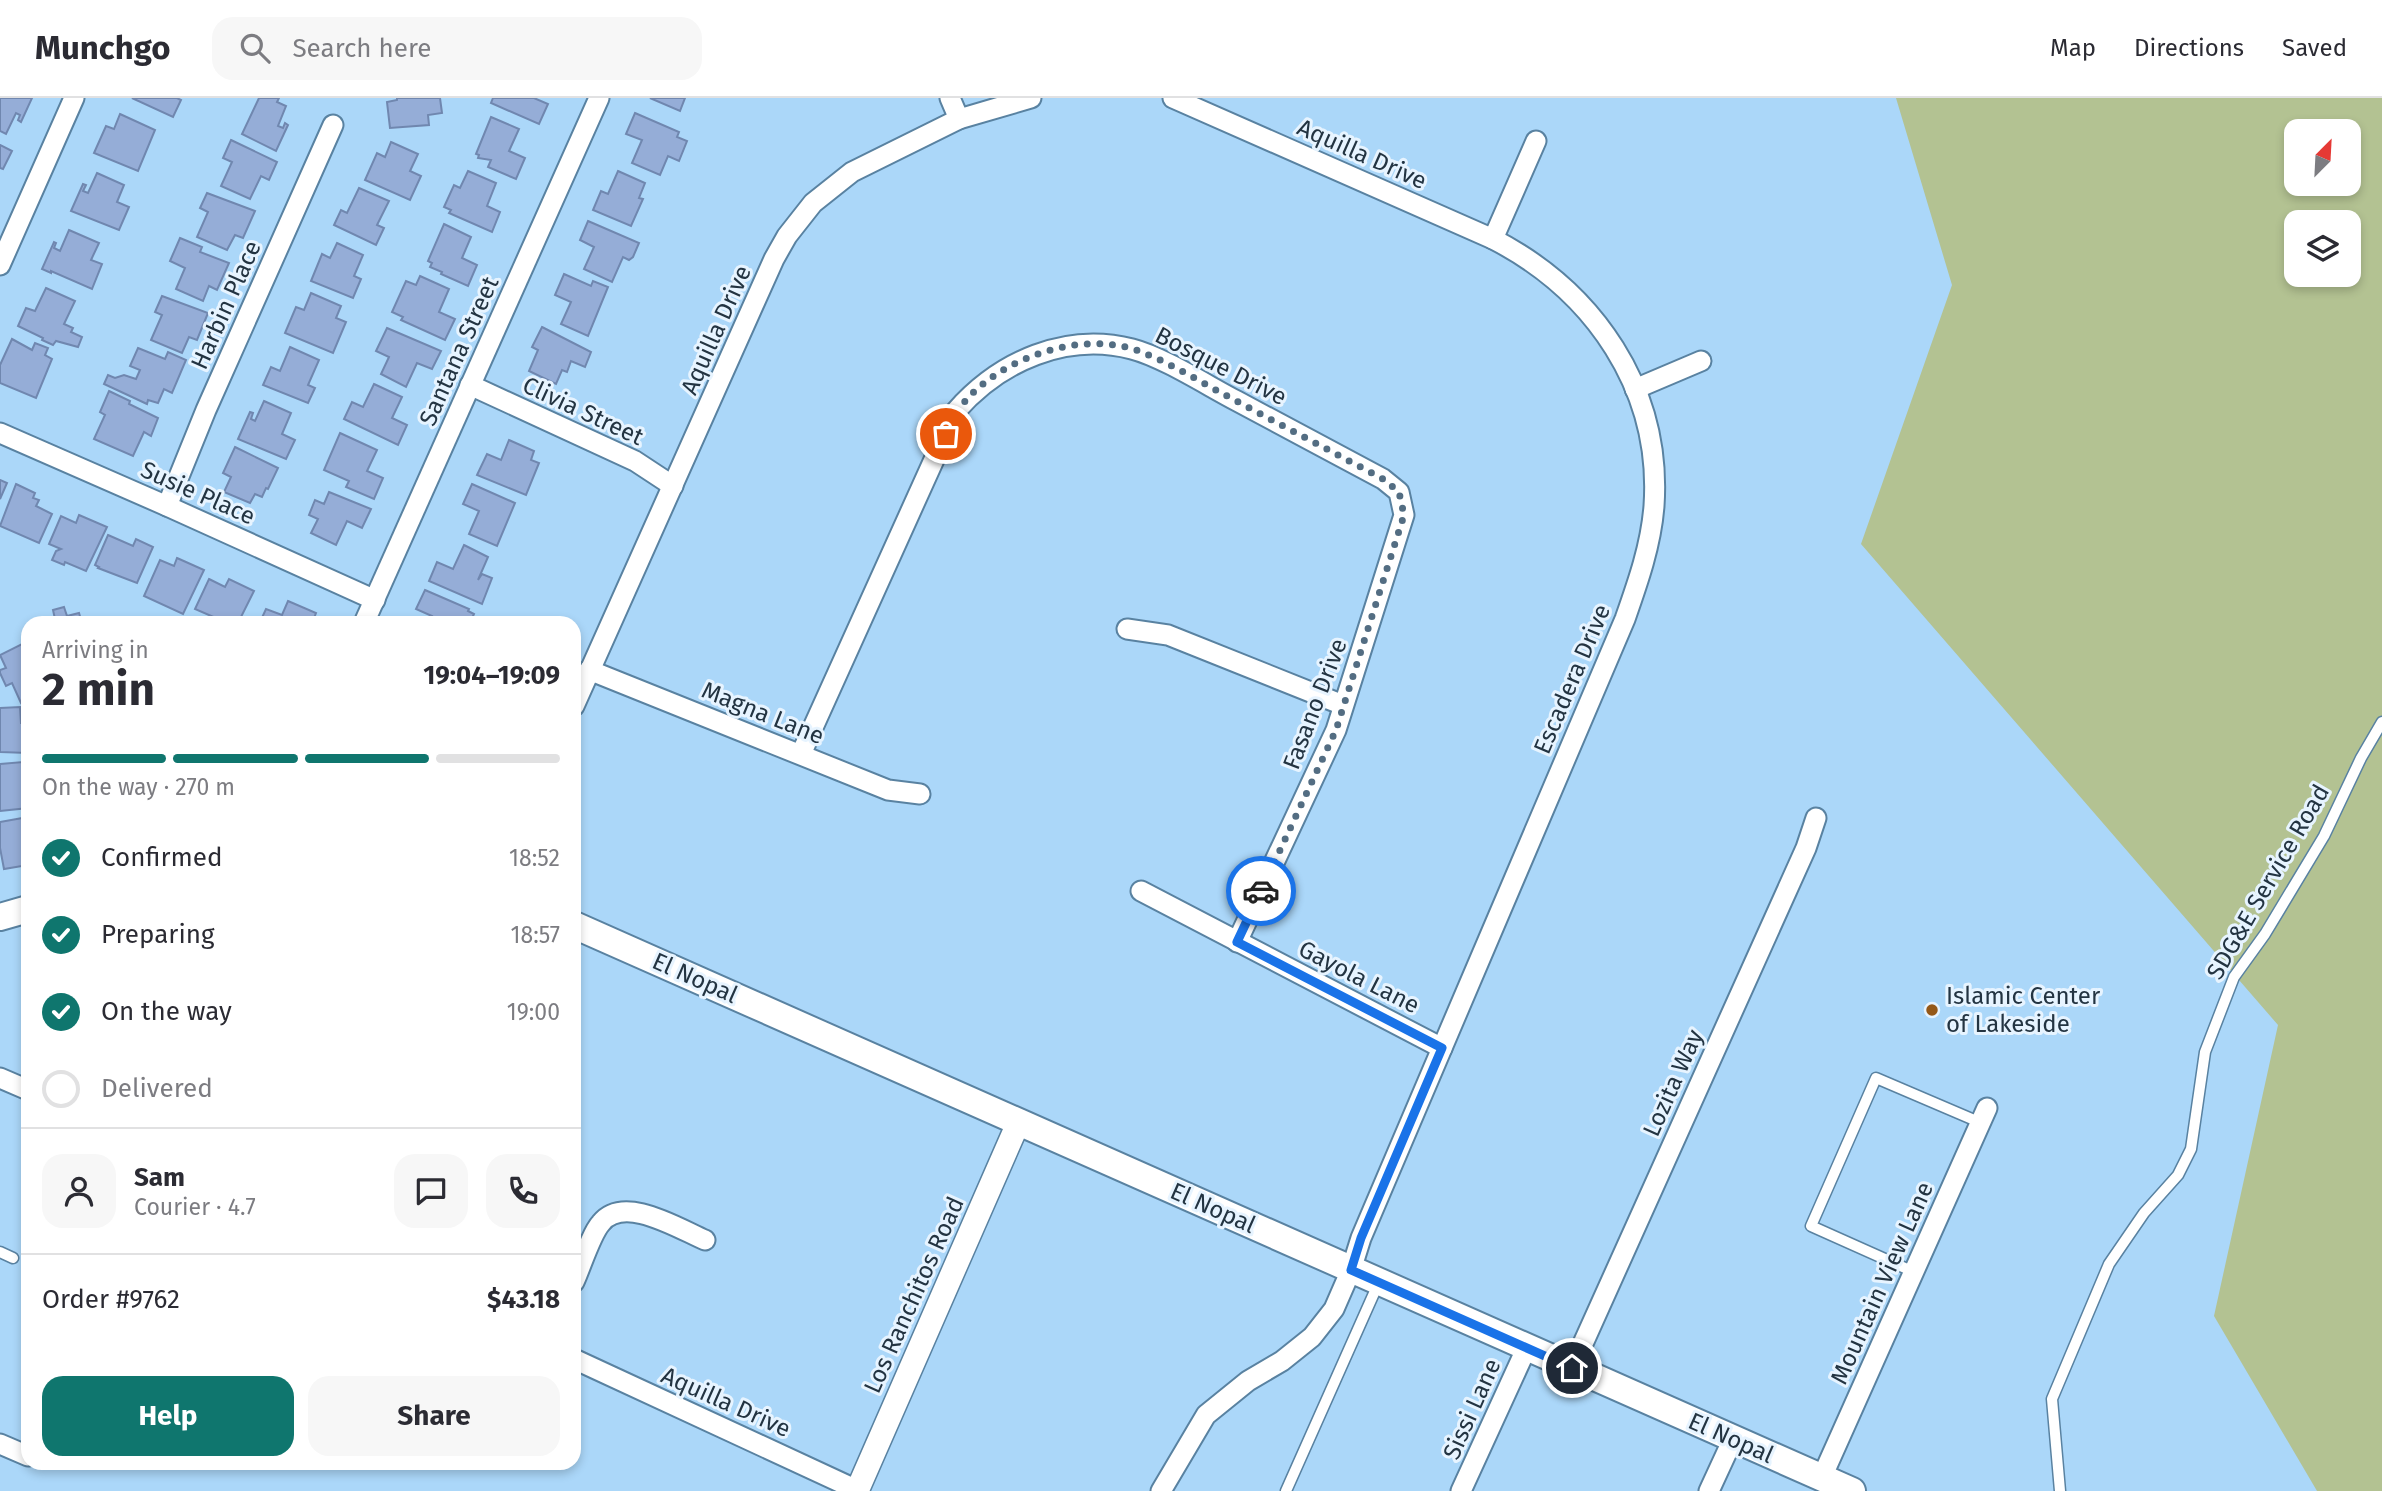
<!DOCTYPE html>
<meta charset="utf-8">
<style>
:root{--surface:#fff;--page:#f7f7f7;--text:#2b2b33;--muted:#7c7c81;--line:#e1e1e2;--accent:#0f766e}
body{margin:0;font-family:"Fira Sans",sans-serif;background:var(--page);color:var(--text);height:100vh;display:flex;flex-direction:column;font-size:26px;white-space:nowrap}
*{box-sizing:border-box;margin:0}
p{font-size:23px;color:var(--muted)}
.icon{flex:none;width:38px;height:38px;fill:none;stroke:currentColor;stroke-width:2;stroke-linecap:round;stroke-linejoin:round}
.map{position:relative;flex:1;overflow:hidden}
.side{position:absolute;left:21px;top:518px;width:560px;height:854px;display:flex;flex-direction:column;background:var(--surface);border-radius:21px;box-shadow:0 4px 10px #0003}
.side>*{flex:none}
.needle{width:46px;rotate:24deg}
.buttons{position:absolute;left:2284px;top:21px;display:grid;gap:14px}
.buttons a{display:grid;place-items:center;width:77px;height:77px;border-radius:14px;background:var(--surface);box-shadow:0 4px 10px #0003;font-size:35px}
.pin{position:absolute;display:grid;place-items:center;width:60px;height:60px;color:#fff;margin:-30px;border:4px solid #fff;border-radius:50%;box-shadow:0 2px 7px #0007}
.courier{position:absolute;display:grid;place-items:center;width:70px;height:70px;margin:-35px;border:5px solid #1a73e8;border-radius:50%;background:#fff;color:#222;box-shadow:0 2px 9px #0007}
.summary em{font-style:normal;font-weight:700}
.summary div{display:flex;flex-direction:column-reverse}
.summary{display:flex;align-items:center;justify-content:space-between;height:119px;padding:0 21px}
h1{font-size:46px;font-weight:700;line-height:52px}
.bar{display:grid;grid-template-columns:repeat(4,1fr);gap:10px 7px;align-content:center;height:84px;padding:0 21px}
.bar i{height:9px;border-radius:5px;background:var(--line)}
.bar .on{background:var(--accent)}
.bar p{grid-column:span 4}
.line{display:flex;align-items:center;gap:18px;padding:0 21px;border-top:2px solid var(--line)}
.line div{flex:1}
.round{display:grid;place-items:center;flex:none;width:74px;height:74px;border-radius:21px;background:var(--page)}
ol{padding:0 21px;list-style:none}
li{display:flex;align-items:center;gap:21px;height:77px}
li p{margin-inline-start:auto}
li .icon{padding:7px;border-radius:50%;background:var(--accent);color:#fff;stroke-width:4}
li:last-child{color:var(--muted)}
li i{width:38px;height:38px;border:4px solid var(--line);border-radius:50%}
.cta{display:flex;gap:14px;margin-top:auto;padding:14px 21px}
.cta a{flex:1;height:80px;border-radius:21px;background:var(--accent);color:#fff;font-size:28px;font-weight:700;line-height:80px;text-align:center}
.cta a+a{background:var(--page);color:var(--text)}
header{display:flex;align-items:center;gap:42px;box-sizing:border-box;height:98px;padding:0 35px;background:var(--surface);border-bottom:2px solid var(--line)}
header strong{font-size:33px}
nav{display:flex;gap:38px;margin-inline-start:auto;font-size:24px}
.search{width:490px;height:63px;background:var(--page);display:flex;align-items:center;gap:18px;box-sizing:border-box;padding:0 24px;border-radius:21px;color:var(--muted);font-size:26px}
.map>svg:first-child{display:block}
.green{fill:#b3c292;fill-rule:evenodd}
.building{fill:#95add7;stroke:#7087af;stroke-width:2}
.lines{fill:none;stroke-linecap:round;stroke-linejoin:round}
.service-casing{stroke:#5982a1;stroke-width:13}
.minor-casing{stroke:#5982a1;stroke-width:23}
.tertiary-casing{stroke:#5982a1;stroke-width:26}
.secondary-casing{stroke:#5982a1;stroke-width:30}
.service{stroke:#fff;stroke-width:10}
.minor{stroke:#fff;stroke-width:19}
.tertiary{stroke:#fff;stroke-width:23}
.secondary{stroke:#fff;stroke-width:26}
.done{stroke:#536d82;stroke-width:7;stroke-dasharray:0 12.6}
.route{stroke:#1a73e8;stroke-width:9}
.poi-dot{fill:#945818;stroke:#e7f4ff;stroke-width:2.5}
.labels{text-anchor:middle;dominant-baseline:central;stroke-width:6;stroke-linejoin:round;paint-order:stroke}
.street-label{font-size:24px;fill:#233442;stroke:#e7f4ff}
.poi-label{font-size:24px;fill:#233442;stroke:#e7f4ff;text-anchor:start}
</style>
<header>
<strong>Munchgo</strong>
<div class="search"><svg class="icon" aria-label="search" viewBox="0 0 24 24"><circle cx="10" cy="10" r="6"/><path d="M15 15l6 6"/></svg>Search here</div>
<nav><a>Map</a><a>Directions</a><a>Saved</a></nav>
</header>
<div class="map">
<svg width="2382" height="1393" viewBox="0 0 2382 1393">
<rect width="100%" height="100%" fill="#abd7f9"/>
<path class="green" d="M1896,0H2382V1393H2317L2214,1218L2278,927L1861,446L1952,187ZM2296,33H2348V86H2296ZM2296,124H2348V177H2296Z"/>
<g class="building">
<path d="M0,0H32L21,24L18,22L20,17L16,15L6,36L0,33Z"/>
<path d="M132,0H177L181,2L173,19Z"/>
<path d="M259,0H279L277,4L286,8L278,28L283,30L285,25L288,27L276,53L242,36Z"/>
<path d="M397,0H440L442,15L428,17L429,27L390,30L387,4L397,2Z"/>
<path d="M493,0H534L548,6L539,26L491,5Z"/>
<path d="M650,0H685L680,13Z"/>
<path d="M635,15L679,34L677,39L687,43L679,63L668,58L660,77L632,65L642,42L626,36Z"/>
<path d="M120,16L155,32L138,73L94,55L106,28L114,31Z"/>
<path d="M491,19L519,31L509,53L525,60L516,81L488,69L491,62L478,60L479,57L476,56Z"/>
<path d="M231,42L277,64L269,82L261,78L250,101L221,88L232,64L223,60Z"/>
<path d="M391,44L418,56L410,73L421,78L410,102L365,82L377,55L385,59Z"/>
<path d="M0,47L12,53L3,71L0,70Z"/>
<path d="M468,73L496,85L487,108L500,114L492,134L449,115L451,112L444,109L454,87L460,90Z"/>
<path d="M618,73L645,85L639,100L643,101L631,128L593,112L601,93L608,96Z"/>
<path d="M97,75L124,87L117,104L129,109L119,132L71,113L83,86L86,87L83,93L88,95Z"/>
<path d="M359,90L389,103L377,127L384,130L376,147L334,127L341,112L347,115Z"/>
<path d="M207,95L255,113L243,140L235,137L227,152L197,139L208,114L200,110Z"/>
<path d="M588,123L639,145L633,159L629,162L623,159L612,184L584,171L594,149L580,142Z"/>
<path d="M444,126L471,139L462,160L477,167L468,188L441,176L442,174L430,169L432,165L428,163Z"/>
<path d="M69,132L99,145L91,162L102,166L92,191L51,173V175L42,171L54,144L56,145L54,150L60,153Z"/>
<path d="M180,140L202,149L200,154L229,165L217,192L209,188L203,203L176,191L185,170L170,163Z"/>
<path d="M337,145L363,157L354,178L361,181L353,200L311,183L322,156L330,160Z"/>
<path d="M564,176L591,188L593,183L608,189L588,238L561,226L571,204L555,197Z"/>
<path d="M420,178L449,191L439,214L455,221L445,242L401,222L403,219L392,214L406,183L416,187Z"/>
<path d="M46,190L75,203L64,226L73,230L71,234L82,239L78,249L56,243L53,247L42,242L43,240L18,228L26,210L35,213Z"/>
<path d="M311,195L341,208L336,220L346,224L333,255L285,235L296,209L304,212Z"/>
<path d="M162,198L208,215L197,242L189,239L182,255L151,242L162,217L155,214Z"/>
<path d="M542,229L591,254L585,269L571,263L567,274L562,272L556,286L529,273L538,252L532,249Z"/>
<path d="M387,230L441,253L432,271L417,265L406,289L381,276L389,259L376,253Z"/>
<path d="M12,241L32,252L35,245L48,250L45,257L52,261L36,300L0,285V267Z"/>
<path d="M290,249L319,262L308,287L315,290L308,305L263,287L271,269L280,273Z"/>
<path d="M138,250L165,261L168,254L186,262L172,295L164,291L158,305L148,302L147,306L104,286L108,277L115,280L124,277L136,281L140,272L130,268Z"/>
<path d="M374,286L402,299L392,320L407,327L398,347L344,321L352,304L363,309Z"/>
<path d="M109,293L130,303L129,306L158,320L151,338L144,334L133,358L94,341L105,317L100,314Z"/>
<path d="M264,303L291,315L282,336L295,342L286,361L238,341L250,314L253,315L251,321L255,323Z"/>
<path d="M340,335L377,352L367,373L383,380L374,401L346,389L349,383L324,372Z"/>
<path d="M509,342L534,353L531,362L539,365L526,397L477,377L487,356L501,362Z"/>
<path d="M235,349L278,370L268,391L266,390L262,399L255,396L250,405L224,394L231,379L223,375Z"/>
<path d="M0,382L7,385L0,401Z"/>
<path d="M16,386L35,395L33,400L39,402L36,408L52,416L39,445L0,428Z"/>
<path d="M472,386L515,405L497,448L469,436L479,413L463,406Z"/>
<path d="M329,394L371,411L362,430L347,423L336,447L311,435L318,421L309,417L315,402L324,406Z"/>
<path d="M79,417L107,429L86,473L65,464L64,467L52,462L56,453L61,451L49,446L61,418L76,425Z"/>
<path d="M108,437L133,448L136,441L153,449L137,485L98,470L99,469L95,467Z"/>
<path d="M464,447L488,459L478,482L482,476L492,480L482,506L429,483L437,464L453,471Z"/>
<path d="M177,460L204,472L183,516L144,498L160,462L174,468Z"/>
<path d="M209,481L225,489L229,481L254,493L239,523L240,525H214L216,520L195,511Z"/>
<path d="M425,492L469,511L468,513L474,516L470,525H429L432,518L416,511Z"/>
<path d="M288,503L316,515L312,525L260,524L266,511L282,517Z"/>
<path d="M64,509L67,518L79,515L82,525H52L51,522L55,521L53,512Z"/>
<path d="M28,543V601L21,605L12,585L6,588L0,575V572L6,570L0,557Z"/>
<path d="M20,609L21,625H28V655L0,654V610Z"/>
<path d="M23,664L25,690L28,689V710L0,713V666Z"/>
<path d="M28,719V767L4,771L0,750V724Z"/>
</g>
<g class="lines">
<g class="service-casing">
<g id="service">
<path d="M0,1154L13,1160"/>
<path d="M1914,1174L1811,1128L1876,980L1979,1024"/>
<path d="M1286,1393L1379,1184"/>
<path d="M2060,1393L2052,1301L2109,1166L2144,1115L2178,1077L2191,1051L2205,954L2234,879L2265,836L2324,738L2361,660L2382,624"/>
</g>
</g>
<g class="minor-casing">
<g id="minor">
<path d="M950,0L959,21"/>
<path d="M1493,141L1536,43"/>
<path d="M0,167L74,0"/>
<path d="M470,287L635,363L673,388"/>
<path d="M1635,291L1701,263"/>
<path d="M0,335L167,408L375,502"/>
<path d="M167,408L206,312L333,27"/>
<path d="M364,525L599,0"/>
<path d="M1127,531L1168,537L1343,607"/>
<path d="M589,572L888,692L920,696"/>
<path d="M574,608L774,161L787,138L813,105L852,74L959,21L1031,0"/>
<path d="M801,656L956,313C1000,263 1066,234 1132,251C1163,259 1208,288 1237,303C1286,329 1334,355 1383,381L1399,394L1404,417L1336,632L1237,844"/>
<path d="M1141,793L1442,950"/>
<path d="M0,980L28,992"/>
<path d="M574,1184C581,1169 591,1136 601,1125C624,1096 679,1131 705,1142"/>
<path d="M574,1261L857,1392"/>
<path d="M1572,1270L1806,750L1816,720"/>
<path d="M0,1346L28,1358"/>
<path d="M1822,1379L1987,1010"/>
<path d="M1161,1393L1206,1317L1248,1283L1282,1263L1312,1239L1334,1211L1351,1172L1361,1140L1625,521C1638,484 1651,447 1654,408C1662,291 1594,193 1493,141L1173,0"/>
<path d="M1461,1393L1527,1249"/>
<path d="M1709,1393L1733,1341"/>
</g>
</g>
<g class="tertiary-casing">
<path id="tertiary" d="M857,1393L1019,1023"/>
</g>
<g class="secondary-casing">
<g id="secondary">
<path d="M0,819L28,811"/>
<path d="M574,827L1852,1393"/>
</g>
</g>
<use href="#service" class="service"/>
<use href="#minor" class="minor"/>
<use href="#tertiary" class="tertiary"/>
<use href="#secondary" class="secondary"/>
</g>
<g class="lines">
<path class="done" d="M946,336C950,328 953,319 958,312C994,262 1077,232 1136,252C1167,263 1197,282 1227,298C1279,326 1331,353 1383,381L1399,394L1404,417L1336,632L1261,793"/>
<path class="route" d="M1261,793L1237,844L1442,950L1361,1140L1351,1172L1572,1270"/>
</g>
<circle class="poi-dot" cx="1932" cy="912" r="7"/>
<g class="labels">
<g class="street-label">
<text transform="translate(1362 56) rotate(24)">Aquilla Drive</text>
<text transform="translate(226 207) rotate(-66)">Harbin Place</text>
<text transform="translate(716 232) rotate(-66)">Aquilla Drive</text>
<text transform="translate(459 253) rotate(-66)">Santana Street</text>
<text transform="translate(1221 268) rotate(27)">Bosque Drive</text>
<text transform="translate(583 313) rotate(25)">Clivia Street</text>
<text transform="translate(198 395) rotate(24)">Susie Place</text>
<text transform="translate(1572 581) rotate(-67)">Escadera Drive</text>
<text transform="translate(1315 606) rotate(-69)">Fasano Drive</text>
<text transform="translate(763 615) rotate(22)">Magna Lane</text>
<text transform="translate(2268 784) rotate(-60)">SDG&amp;E Service Road</text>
<text transform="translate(1359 879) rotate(27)">Gayola Lane</text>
<text transform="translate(695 880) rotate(24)">El Nopal</text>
<text transform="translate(1673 985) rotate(-66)">Lozita Way</text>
<text transform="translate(1213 1110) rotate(24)">El Nopal</text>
<text transform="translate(1882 1185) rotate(-66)">Mountain View Lane</text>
<text transform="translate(914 1197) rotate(-66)">Los Ranchitos Road</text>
<text transform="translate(726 1304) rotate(24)">Aquilla Drive</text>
<text transform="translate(1472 1311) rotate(-66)">Sissi Lane</text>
<text transform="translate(1731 1340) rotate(24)">El Nopal</text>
</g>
<g class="poi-label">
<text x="1946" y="898">Islamic Center<tspan x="1946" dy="28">of Lakeside</tspan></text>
</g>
</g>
</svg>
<div class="buttons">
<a><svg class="needle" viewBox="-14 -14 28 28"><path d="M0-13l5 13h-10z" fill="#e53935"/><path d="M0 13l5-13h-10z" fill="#7c7c81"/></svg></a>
<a><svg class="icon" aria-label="layers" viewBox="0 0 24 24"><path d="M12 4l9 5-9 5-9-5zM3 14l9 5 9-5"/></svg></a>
</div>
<div class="pin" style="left:946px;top:336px;background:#ea580c"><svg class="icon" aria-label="bag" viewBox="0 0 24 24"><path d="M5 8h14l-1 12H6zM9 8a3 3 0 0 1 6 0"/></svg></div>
<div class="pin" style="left:1572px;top:1270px;background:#1f2937"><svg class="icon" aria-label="home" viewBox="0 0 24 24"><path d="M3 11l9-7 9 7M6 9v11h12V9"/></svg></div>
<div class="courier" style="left:1261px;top:793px"><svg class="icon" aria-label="car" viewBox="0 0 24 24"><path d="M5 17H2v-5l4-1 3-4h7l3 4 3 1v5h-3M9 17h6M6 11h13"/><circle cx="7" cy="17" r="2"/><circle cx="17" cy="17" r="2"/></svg></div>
<section class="side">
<div class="summary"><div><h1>2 min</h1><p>Arriving in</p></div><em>19:04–19:09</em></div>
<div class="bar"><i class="on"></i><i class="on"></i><i class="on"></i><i></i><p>On the way · 270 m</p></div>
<ol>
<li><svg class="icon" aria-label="check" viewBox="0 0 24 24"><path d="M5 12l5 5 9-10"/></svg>Confirmed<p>18:52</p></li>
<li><svg class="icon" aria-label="check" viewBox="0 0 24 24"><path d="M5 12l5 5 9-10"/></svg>Preparing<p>18:57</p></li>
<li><svg class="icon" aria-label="check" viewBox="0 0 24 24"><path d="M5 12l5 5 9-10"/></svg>On the way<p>19:00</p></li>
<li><i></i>Delivered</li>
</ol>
<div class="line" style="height:126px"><a class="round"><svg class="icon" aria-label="person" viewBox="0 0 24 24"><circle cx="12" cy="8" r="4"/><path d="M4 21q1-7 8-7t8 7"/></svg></a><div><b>Sam</b><p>Courier · 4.7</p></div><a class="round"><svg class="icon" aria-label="chat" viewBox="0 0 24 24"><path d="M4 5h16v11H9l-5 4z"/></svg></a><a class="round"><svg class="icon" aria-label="phone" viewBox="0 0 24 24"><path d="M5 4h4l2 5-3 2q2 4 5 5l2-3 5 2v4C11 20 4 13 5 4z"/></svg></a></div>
<div class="line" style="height:91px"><div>Order #9762</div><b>$43.18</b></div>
<div class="cta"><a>Help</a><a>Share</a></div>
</section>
</div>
